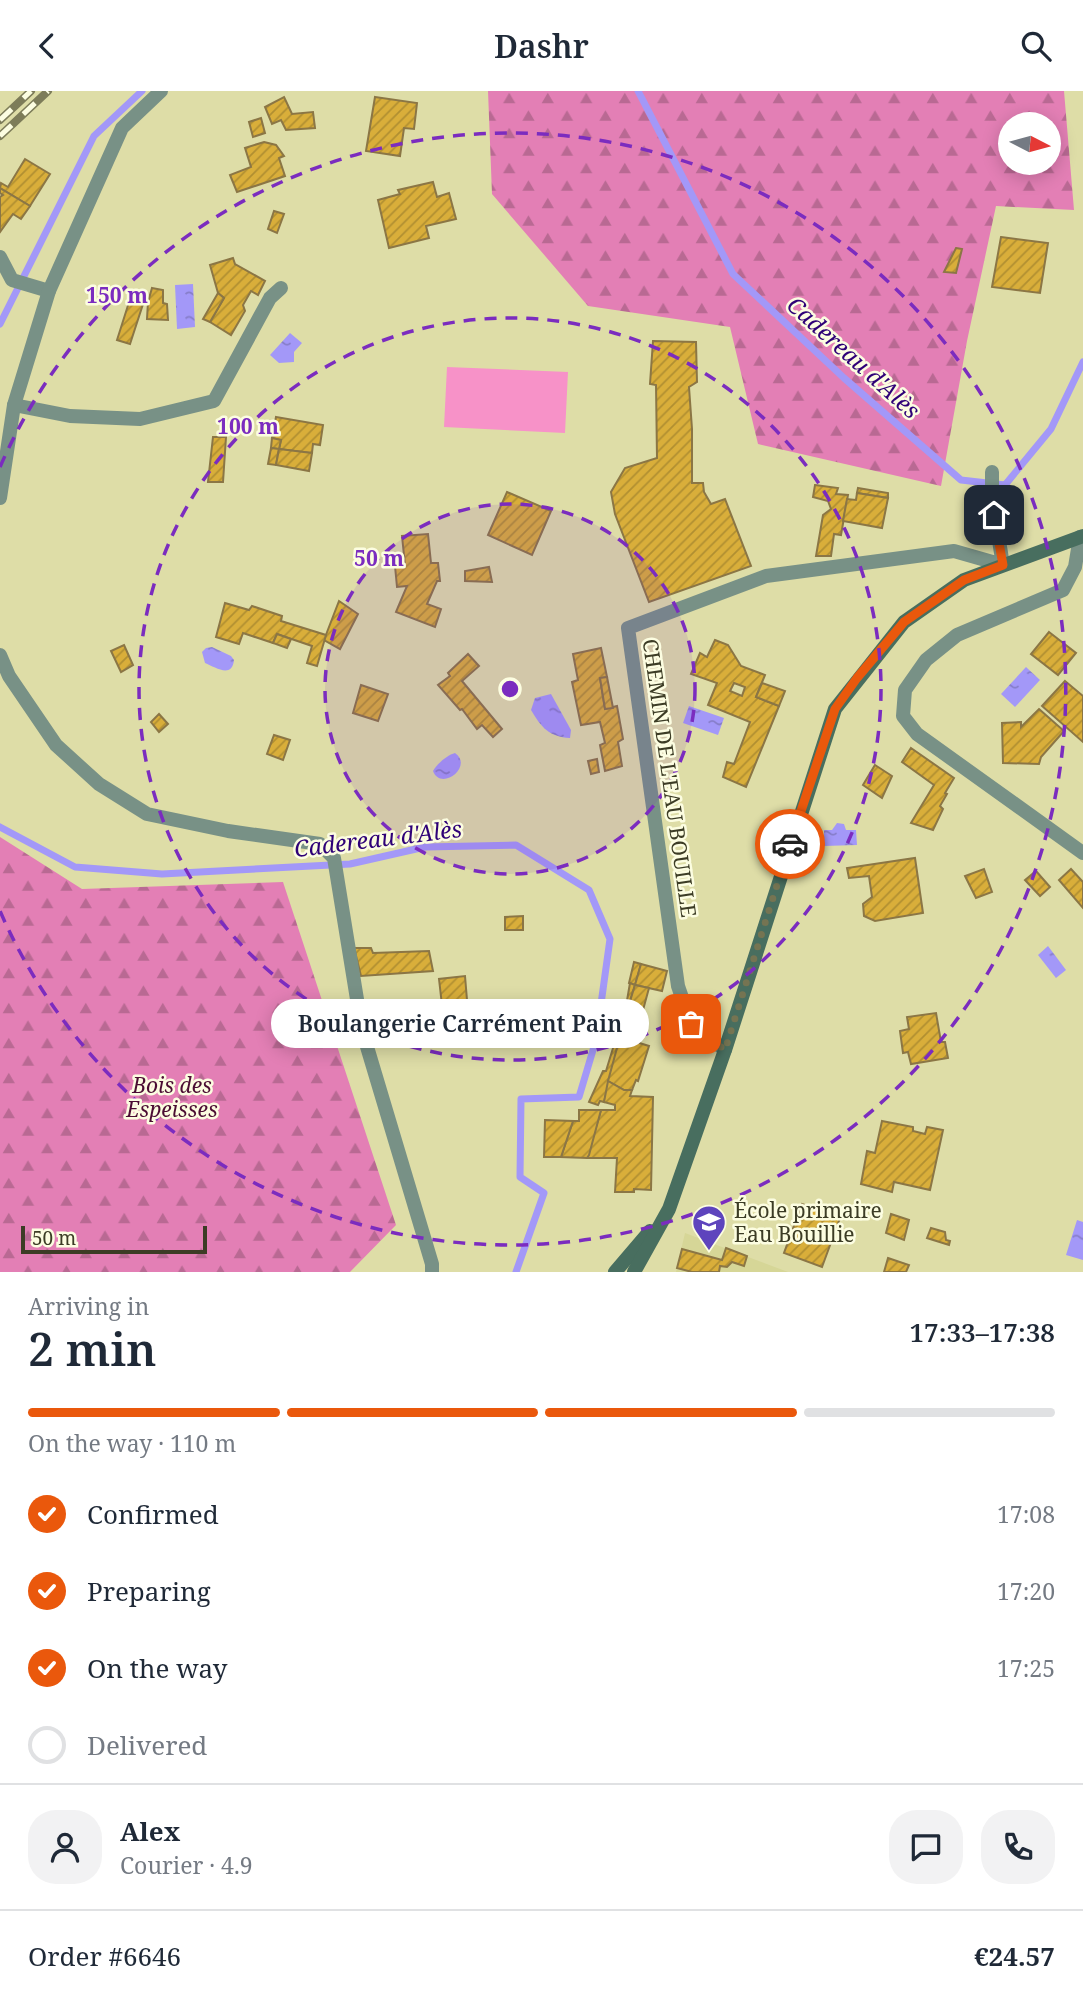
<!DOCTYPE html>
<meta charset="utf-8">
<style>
:root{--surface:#fff;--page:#f2f2f3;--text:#1f2937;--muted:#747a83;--line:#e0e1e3;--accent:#ea580c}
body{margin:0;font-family:"Noto Serif",serif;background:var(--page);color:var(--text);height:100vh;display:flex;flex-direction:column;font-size:26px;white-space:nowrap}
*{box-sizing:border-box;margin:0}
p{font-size:23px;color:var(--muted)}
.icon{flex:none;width:38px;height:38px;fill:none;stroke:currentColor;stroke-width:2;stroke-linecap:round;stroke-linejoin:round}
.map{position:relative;height:1181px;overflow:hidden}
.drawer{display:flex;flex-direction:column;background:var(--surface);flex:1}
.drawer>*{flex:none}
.needle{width:46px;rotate:96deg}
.controls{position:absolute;left:998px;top:21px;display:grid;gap:14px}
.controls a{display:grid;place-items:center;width:63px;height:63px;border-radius:50%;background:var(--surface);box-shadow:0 4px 18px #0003;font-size:35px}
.scale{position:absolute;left:21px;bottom:18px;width:186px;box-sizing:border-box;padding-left:7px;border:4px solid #3c3c25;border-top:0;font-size:19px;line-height:24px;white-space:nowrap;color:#3c3c25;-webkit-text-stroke:5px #fcfde1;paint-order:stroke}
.pin{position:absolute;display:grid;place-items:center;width:60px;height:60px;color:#fff;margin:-30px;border-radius:14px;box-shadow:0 4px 10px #0006}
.courier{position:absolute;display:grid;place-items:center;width:70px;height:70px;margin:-35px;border:5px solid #ea580c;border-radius:50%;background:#fff;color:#222;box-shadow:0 2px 9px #0007}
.bubble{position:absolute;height:49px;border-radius:24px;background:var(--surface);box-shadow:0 4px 18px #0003;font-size:23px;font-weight:600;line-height:49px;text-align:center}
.headline em{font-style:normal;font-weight:600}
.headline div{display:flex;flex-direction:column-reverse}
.headline{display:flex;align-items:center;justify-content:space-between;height:119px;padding:0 28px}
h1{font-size:46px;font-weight:600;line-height:52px}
.bar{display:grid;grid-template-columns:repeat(4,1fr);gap:10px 7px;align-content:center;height:84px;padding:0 28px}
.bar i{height:9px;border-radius:5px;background:var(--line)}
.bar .on{background:var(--accent)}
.bar p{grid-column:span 4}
.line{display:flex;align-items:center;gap:18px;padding:0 28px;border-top:2px solid var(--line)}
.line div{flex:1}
.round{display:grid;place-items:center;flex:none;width:74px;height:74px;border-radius:28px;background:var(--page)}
ol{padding:0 28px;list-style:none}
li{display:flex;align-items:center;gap:21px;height:77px}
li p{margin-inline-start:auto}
li .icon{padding:7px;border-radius:50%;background:var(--accent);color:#fff;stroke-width:4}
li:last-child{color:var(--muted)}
li i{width:38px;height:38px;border:4px solid var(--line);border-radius:50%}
header{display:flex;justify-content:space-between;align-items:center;height:91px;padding:0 28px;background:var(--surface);font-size:32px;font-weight:600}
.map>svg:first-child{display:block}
.built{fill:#d6d697}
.forest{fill:url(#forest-firs);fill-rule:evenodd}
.pitch{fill:#f792c8}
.water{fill:url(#water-ripples)}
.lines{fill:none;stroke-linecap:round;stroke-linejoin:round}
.stream{stroke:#a398f8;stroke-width:7}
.building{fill:url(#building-hatch);stroke:#8b7645;stroke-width:2;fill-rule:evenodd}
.street{stroke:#789186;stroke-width:14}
.secondary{stroke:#486e5f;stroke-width:14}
.rail-casing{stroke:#7d7c59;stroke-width:8}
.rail{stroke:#fcfde1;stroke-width:5;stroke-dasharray:16;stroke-linecap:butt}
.done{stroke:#757452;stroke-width:7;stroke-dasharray:0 12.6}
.route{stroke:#ea580c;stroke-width:9}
.ring{fill:none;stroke:#7b2cbf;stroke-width:3.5;stroke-dasharray:12 9}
.labels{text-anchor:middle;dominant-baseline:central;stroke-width:5;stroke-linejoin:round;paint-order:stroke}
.street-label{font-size:21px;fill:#3c3c25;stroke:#fcfde1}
.park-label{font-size:21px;font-style:italic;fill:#4b0d33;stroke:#fcfde1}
.poi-label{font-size:21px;fill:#3c3c25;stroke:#fcfde1;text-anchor:start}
.water-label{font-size:23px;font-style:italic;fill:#2e0077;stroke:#fcfde1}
.centre{fill:#7b2cbf;stroke:#fcfde1;stroke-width:3.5}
.ring-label{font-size:21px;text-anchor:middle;font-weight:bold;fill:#7b2cbf;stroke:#fcfde1;stroke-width:5;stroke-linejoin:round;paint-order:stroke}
</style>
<header><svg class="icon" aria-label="back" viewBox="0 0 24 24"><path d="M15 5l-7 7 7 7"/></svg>Dashr<svg class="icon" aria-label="search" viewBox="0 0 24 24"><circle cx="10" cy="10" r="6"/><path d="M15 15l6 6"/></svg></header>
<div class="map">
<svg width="1083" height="1181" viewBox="0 0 1083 1181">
<defs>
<pattern id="forest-firs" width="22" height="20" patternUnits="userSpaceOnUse" patternTransform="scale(1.75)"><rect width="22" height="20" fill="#e37fb5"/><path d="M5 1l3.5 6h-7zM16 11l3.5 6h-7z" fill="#b96993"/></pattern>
<pattern id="water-ripples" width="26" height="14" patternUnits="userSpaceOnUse" patternTransform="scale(1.75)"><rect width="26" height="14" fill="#a398f8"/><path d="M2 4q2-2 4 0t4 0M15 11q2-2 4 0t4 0" fill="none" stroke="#867dc9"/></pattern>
<pattern id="building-hatch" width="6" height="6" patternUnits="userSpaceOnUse" patternTransform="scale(1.75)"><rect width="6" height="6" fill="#d9ae3a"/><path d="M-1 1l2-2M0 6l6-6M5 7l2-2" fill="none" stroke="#b18f31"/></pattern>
</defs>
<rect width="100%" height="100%" fill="#dedda7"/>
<path class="built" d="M685,1142L788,1181H676Z"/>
<g class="forest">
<path d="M488,0H1064L1074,119L996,115L967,250L941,395L758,353L730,236L588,215L492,103ZM1010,33H1048V72H1010Z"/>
<path d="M0,746L82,798L283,791L396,1134L350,1181H0Z"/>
</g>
<path class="pitch" d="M447,276L568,281L565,342L444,336Z"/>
<g class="water">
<path d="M193,193L195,236L177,238L175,194Z"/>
<path d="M290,242L302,252L294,261V271L279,272L270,264Z"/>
<path d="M212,556L231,565L234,569C232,588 215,576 205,572L202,561L206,557Z"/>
<path d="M1026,576L1040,589L1015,616L1001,603Z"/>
<path d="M551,603L571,639L570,647C549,646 541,636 531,619L535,607Z"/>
<path d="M689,615L724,627L718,644L683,632Z"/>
<path d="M455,662C474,675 441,701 433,680C437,673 447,664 455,662Z"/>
<path d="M837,732L844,733L846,739H856L857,754L824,755V739H832Z"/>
<path d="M1048,855L1066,879L1056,887L1038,864Z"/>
<path d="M1077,1129L1083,1131V1169L1066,1164Z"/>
</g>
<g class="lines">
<g class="stream">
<path d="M638,0L733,183L844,287L961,389L1005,394L1051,338L1083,271"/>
<path d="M0,233L94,45L142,0"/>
<path d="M0,736L75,776L162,783L350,773L425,756L516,754L589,799L610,848L596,949L579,1006L521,1008L520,1086L544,1102L516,1181"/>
</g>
</g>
<g class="building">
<path d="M284,6L292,23L313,21L315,37L286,39L281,29L272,33L265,16Z"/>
<path d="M375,6L417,12L414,38L404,37L400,65L366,60Z"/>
<path d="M261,27L265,42L253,46L249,31Z"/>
<path d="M264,51L276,54L284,65L279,67L285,85L237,101L230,84L251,76L245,57Z"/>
<path d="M25,68L50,83L30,115L0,97L1,92L8,96Z"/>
<path d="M433,91L437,106L449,102L456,128L426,135L429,147L389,157L378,109L400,103L398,99Z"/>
<path d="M0,97L30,115L21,128L13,123L0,141V106L3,104L0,102Z"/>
<path d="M274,120L284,123L277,142L268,138Z"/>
<path d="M1001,146L1048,152L1040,202L992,196Z"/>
<path d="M956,157L962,158L956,182L944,181Z"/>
<path d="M233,167L235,173L265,190L258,204L251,200L243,214L245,220L231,244L210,231L224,207L218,202L210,174Z"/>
<path d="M152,197L163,199V212L167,213L168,229L147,228L148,211Z"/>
<path d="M218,202L224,207L210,231L203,228Z"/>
<path d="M130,208L144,210L130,253L117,249Z"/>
<path d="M653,250L696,251L697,291L689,296L692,338V392H703L704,401L711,413L725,408L751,475L649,511L615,423L611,401L625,377L657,367L656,294L650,293Z"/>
<path d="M276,326L323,334L320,354L313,353L312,362L279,358L281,349L272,347Z"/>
<path d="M213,346H226L223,391H208Z"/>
<path d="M272,347L281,349L279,358L271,357Z"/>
<path d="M271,357L279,358L276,374L268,373Z"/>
<path d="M279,358L312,362L309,380L276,374Z"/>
<path d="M815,394L838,397L836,403L848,404L841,444L834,443L831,465H816L823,424L831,418L828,410L813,406Z"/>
<path d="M858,397L888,402V407L857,402Z"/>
<path d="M507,401L551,420L532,464L488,444Z"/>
<path d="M857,402L888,407L882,437L843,430L847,408L856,409Z"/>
<path d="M428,443L431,472H438L440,490H437L427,513L441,518L435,536L396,521L407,495L397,496L395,475L405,474L402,445Z"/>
<path d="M489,476L492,491L465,490V480Z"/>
<path d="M339,510L358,523L340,558L324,549Z"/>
<path d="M225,512L249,519L252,515L282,525L281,530L326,544L317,575L307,572L312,555L277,543L273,552L243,542L239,553L216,546Z"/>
<path d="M1049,541L1076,562L1058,584L1031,563Z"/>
<path d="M277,543L291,548L287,557L273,552Z"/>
<path d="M715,549L728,554L741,575L765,584L756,606L779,615L746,696L723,686L727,671L734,673L750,631L708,614L717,592L691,583L700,562L707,566ZM734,592L745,596L742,605L730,600Z"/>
<path d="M124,554L133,574L121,581L111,560Z"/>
<path d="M601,557L607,586L600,587L605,618L617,615L623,648L618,651L622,675L605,680L600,654L605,652L600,631L581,634L572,591L578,589L573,563Z"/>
<path d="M468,563L479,575L462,590L502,638L493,646L482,634L477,638L462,618L460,619L438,594L450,585L448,582Z"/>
<path d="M607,586L613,617L605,618L600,587Z"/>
<path d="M1065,590L1083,605V651L1042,615Z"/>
<path d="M762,592L785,600L779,615L756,606Z"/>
<path d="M361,594L388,603L378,630L353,622Z"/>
<path d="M1039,618L1064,640L1041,666L1039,673L1003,672L1002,632L1021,631V636Z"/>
<path d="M159,623L168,633L159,641L151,631Z"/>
<path d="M274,644L290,649L283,669L267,663Z"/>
<path d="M911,657L954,687L945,702L947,703L940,715L943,718L933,739L911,732L934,694L902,671Z"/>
<path d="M597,668L599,681L591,683L588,670Z"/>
<path d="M875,674L892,685L882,707L863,694Z"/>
<path d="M915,767L923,822L875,830L864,825L863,813L872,806L869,785L849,787L847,777Z"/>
<path d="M984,778L992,801L976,807L965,785Z"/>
<path d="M1071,778L1083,791V817L1059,789Z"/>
<path d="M1036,780L1050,796L1040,805L1025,789Z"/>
<path d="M523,825V839H505V826Z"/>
<path d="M354,857H371L373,862L429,860L433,880L361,885Z"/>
<path d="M634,871L641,873L635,894L629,892Z"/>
<path d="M641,873L667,880L662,900L635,894Z"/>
<path d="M465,885L468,921L443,923L439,888Z"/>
<path d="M630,892L635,894L623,933Z"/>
<path d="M635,894L649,897L643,919H640L638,924L642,926L639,937L623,933Z"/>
<path d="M936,922L941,951H945L948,967L911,973L908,961L903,962L900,940L909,938L907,926Z"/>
<path d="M617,944L620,946L604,1011L600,1010L598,1014L589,1011L603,980H606Z"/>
<path d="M620,946L649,955L638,990L636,989L632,999H624L608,990Z"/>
<path d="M608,990L624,999H632L630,1005L653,1006L651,1099L634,1098V1101H615L617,1067H587L601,1019H615V1014L604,1011Z"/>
<path d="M579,1019H601L589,1064L587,1067L561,1066L573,1030H579Z"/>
<path d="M545,1029L573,1030L561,1066H544Z"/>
<path d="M882,1030L913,1036V1040L925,1043L927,1036L943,1039L930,1099L894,1091L892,1101L861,1093L867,1060L875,1062Z"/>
<path d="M802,1113L840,1127L822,1176L784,1162Z"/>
<path d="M891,1123L909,1129L904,1149L886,1142Z"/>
<path d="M931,1137L945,1141L946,1149L950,1150L949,1154L927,1147Z"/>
<path d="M726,1157L747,1165L744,1175L732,1171L727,1176L720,1175L719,1181H692L677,1177L682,1158L722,1169Z"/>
<path d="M888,1167L909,1174L906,1181H884Z"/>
</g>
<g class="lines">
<g class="street">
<path d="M0,166L12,189L49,200"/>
<path d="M14,314L70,325L140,328L214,310L270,207L281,197"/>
<path d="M0,407L14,314L49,200L122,37L161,0"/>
<path d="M1080,446L1075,476L1063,499L957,544L926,569L905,599L903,625L917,643L1083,762"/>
<path d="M0,564L9,585L56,654L99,693L147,723L228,740L320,753L334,767L362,939L432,1173V1181"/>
<path d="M725,959L691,933L678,895L628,537L766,485L954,460L1003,474L992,407V381"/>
</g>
<g class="secondary">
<path d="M615,1181L650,1140"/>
<path d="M634,1181L669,1118L725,959L835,618L904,531L964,489L1083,445"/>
</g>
<g class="rail-casing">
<g id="rail">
<path d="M0,29L31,0"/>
<path d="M0,45L48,0"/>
</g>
</g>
<use href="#rail" class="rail"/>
</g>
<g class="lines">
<path class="done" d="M691,933L725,959L790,753"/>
<path class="route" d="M790,753L835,618L857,587L904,531L964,489L1003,474L994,424"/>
</g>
<circle cx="510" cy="598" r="185" fill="#7b2cbf" fill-opacity=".12"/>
<g class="ring">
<circle cx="510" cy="598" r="185"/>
<circle cx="510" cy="598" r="371"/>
<path d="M0 376A556 556 0 1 1 0 820"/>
</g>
<defs>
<g id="school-pin" transform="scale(1.75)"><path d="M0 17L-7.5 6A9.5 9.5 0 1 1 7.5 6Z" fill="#5e44bd" stroke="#fcfde1"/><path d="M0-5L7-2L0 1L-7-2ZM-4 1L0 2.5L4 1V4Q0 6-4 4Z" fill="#fff"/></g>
</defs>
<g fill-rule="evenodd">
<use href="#school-pin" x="709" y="1131"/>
</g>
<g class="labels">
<g class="street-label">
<text transform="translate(670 687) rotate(82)">CHEMIN DE L'EAU BOUILLE</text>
</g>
<g class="park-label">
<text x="172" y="994">Bois des<tspan x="172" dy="24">Espeisses</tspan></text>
</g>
<g class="poi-label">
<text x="734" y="1119">École primaire<tspan x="734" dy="24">Eau Bouillie</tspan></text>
</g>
<g class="water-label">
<text transform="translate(854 266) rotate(42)">Cadereau d'Alès</text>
<text transform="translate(378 747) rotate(-7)">Cadereau d'Alès</text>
</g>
</g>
<circle cx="510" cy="598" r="10" class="centre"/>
<g class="ring-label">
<text x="117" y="212">150 m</text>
<text x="248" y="343">100 m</text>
<text x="379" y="475">50 m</text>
</g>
</svg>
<div class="controls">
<a><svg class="needle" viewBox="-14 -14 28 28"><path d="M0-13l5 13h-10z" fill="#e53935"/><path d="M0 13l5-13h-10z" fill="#747a83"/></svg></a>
</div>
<div class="scale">50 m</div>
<div class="pin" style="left:691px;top:933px;background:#ea580c"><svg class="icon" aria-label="bag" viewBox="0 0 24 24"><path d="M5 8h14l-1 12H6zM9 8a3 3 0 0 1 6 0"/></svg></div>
<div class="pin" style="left:994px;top:424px;background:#1f2937"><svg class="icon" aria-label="home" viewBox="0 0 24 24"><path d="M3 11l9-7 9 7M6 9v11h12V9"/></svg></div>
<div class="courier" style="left:790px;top:753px"><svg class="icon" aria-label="car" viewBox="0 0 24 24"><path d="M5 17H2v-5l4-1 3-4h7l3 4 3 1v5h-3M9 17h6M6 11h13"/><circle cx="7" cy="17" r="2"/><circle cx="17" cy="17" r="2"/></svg></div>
<div class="bubble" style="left:271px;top:908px;width:378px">Boulangerie Carrément Pain</div>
</div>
<section class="drawer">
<div class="headline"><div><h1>2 min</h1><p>Arriving in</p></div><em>17:33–17:38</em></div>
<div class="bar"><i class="on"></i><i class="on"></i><i class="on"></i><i></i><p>On the way · 110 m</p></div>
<ol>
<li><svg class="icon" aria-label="check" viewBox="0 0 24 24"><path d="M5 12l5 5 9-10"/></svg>Confirmed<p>17:08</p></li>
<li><svg class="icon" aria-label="check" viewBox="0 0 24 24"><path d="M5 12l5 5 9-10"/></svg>Preparing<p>17:20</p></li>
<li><svg class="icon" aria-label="check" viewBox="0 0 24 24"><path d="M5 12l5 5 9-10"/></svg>On the way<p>17:25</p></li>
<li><i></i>Delivered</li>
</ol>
<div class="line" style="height:126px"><a class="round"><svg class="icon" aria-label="person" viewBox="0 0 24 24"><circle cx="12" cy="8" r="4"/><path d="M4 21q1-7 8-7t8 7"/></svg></a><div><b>Alex</b><p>Courier · 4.9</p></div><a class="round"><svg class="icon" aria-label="chat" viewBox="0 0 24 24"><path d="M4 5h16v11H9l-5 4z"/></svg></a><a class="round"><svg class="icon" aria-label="phone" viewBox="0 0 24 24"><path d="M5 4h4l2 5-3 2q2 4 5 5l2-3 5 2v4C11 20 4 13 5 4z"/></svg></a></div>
<div class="line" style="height:91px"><div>Order #6646</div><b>€24.57</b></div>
</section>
